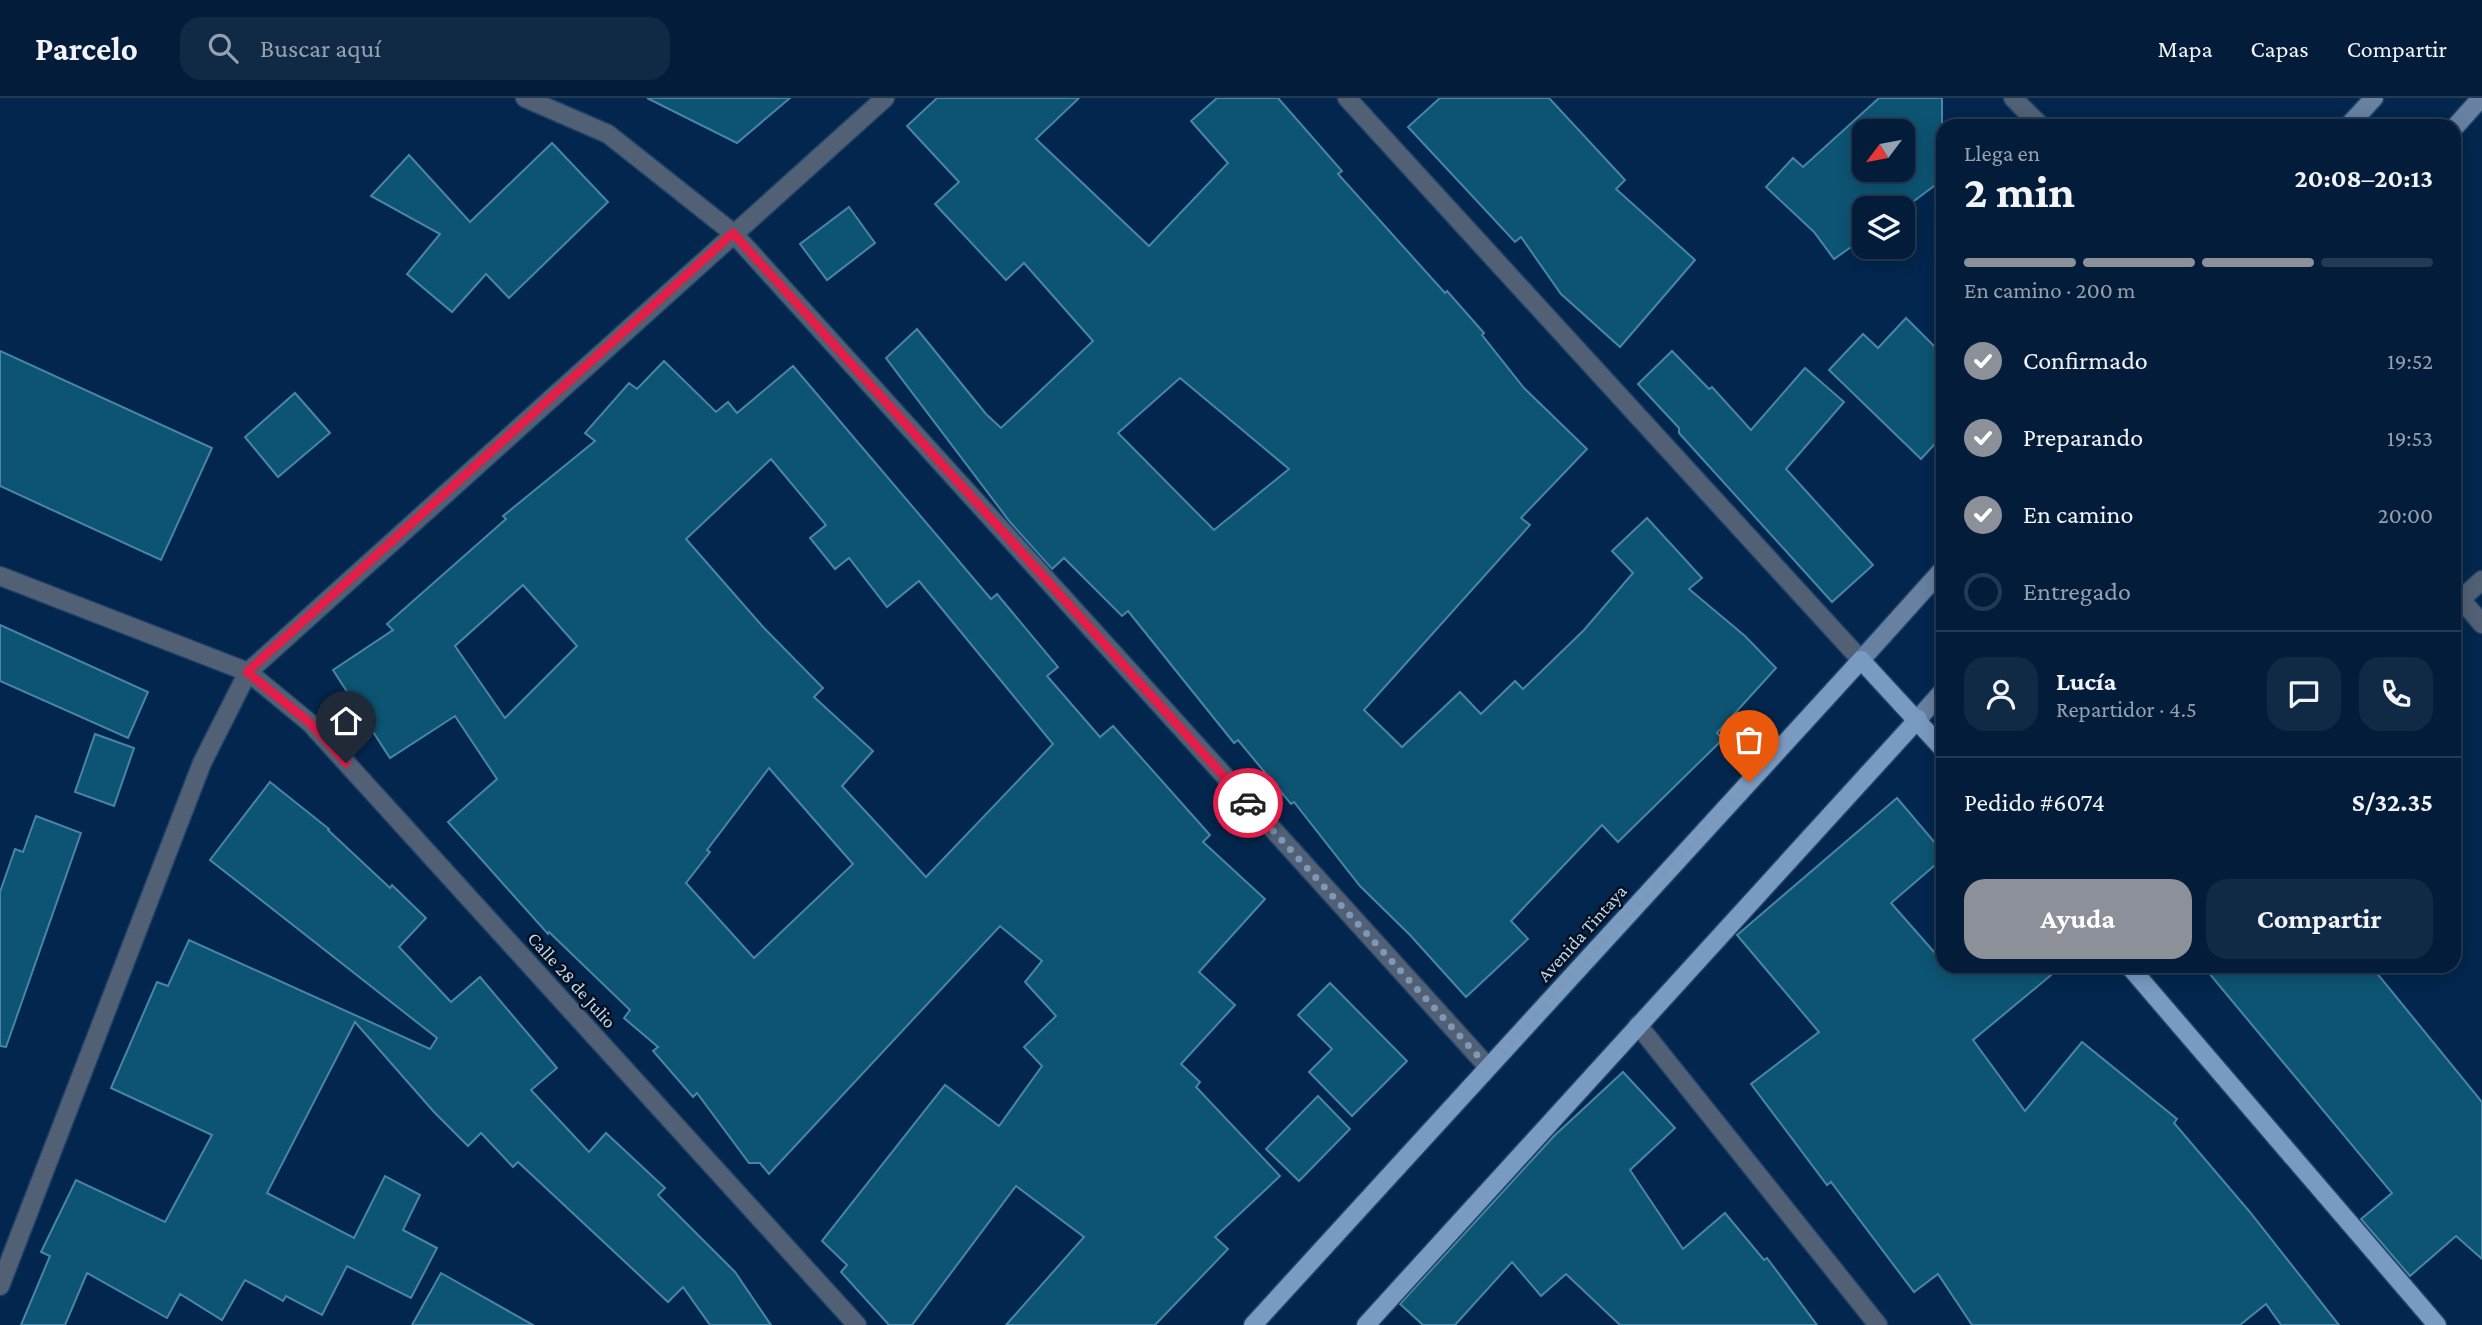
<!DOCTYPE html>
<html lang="es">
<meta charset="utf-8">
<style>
:root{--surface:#021c3a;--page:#102945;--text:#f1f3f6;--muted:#96a1af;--line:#233a54;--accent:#8c9099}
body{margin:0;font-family:"Crimson Pro",serif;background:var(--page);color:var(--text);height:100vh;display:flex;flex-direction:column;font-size:26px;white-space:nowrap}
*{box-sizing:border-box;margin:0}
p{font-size:23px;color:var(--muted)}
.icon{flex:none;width:38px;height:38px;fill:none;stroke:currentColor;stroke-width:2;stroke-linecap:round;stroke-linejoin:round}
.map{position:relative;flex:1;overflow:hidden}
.drawer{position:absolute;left:1936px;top:21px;width:525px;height:854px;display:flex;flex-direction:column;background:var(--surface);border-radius:21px;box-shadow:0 4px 18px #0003,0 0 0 2px var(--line)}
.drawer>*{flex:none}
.needle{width:46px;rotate:238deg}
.fabs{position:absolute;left:1852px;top:21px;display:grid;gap:14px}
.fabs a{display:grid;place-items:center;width:63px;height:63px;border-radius:14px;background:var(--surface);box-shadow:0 4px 18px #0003,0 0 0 2px var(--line);font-size:35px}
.pin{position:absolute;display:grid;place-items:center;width:60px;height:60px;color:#fff;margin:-72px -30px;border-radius:50% 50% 50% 0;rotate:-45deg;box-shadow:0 0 7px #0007}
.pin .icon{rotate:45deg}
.courier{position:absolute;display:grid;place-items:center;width:70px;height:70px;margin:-35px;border:5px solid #e11d48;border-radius:50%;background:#fff;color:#222;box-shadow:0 2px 9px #0007}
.headline em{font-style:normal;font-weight:700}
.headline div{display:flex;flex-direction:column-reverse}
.headline{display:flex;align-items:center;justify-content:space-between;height:119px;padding:0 28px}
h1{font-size:46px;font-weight:700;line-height:52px}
.bar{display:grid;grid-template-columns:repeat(4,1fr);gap:10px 7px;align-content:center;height:84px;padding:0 28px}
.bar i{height:9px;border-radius:5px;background:var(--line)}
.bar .current{background:var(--accent)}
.bar p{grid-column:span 4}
.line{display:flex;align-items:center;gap:18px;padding:0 28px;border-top:2px solid var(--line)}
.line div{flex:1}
.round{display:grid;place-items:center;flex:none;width:74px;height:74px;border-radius:21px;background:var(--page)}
ol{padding:0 28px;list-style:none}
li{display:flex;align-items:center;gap:21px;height:77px}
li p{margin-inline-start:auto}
li .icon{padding:7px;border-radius:50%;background:var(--accent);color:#fff;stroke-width:4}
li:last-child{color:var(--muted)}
li i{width:38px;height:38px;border:4px solid var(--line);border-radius:50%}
.primary-button{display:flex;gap:14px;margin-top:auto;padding:14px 28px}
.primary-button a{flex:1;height:80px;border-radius:21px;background:var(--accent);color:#fff;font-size:28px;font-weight:700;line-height:80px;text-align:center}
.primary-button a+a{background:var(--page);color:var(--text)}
header{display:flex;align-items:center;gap:42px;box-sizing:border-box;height:98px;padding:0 35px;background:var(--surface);border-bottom:2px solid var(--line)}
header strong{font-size:33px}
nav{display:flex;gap:38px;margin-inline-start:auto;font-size:24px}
.search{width:490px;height:63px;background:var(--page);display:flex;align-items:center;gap:18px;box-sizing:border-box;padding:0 24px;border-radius:21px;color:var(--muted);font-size:26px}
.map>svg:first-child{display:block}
.building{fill:#0d5473;stroke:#4886a7;stroke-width:2;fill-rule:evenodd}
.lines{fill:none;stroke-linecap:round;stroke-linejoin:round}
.minor-casing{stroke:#204267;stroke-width:21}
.secondary-casing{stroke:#204267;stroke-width:21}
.primary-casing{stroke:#204267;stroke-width:21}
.minor{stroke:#516074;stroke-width:18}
.secondary{stroke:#6881a0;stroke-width:18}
.primary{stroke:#799ac1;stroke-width:18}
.done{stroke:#7e97b5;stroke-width:7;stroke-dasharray:0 12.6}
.route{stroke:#e11d48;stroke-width:9}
.labels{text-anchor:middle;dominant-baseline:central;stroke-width:5;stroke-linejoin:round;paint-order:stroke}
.street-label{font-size:19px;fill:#c0d4ed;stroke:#031020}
</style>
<header>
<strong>Parcelo</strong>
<div class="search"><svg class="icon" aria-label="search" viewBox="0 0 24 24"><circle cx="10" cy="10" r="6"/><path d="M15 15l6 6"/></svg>Buscar aquí</div>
<nav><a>Mapa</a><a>Capas</a><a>Compartir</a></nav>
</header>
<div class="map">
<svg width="2482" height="1227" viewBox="0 0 2482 1227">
<rect width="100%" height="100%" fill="#02264d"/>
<g class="building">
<path d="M647,0H790L737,45Z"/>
<path d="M937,0H1079L1036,41L1149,148L1228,65L1191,23L1217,0H1278L1342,73L1338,76L1445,195L1447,193L1484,235L1482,237L1524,290L1587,351L1521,420L1530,427L1364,612L1402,649L1460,594L1481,616L1515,583L1523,591L1584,532L1633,475L1612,453L1647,420L1702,480L1689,491L1745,538L1776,570L1717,635L1723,641L1618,744L1602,727L1511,823L1528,841L1466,899L1410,837L1360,788L1294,704L1291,706L1238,642L1234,645L1128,513L1122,518L1064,460L1052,471L1010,424L886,260L917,231L986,316L1001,330L1093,243L1024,165L1006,182L935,106L959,84L907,28ZM1180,280L1289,371L1214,432L1118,335Z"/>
<path d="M1440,0H1549L1625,82L1616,91L1695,162L1620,249L1561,196L1521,139L1515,144L1408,29Z"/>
<path d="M1879,0H1942V82L1902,112L1864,110V140L1834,161L1814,134L1766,89L1793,60L1803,69ZM1864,33H1902V72H1864Z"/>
<path d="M552,45L608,104L509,200L486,176L452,214L407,176L440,136L371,98L409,57L470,124Z"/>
<path d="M849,109L875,145L827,182L800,146Z"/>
<path d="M1906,220L1942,256V338L1921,361L1829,272L1863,236L1878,250Z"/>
<path d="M0,253L212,350L161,462L0,388Z"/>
<path d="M1672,253L1709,291L1712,289L1751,332L1805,270L1844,304L1786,371L1873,467L1832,504L1679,335V330L1638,286Z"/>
<path d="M664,263L716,314L728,304L737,315L793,268L991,501L997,496L1058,569L1047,578L1100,639L1113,628L1210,737L1203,744L1265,801L1199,874L1235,907L1181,966L1200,984L1196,989L1280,1078L1215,1139L1228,1151L1155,1227H1006L1084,1139L1016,1088L912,1227H889L841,1174L847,1167L822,1143L945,987L999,1028L1042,968L1024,949L1056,918L1025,884L1042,863L1000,828L769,1076L760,1065H749L697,995L693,999L653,953L658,949L624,920L630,912L549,834L548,836L448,724L497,681L455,618L390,660L333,572L393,532L387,526L506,421L503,418L595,343L585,335L629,285L637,291ZM771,361L826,427L810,440L835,471L849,460L887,509L919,483L1053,646L926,779L842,688L873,653L814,599L823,590L764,530L686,441ZM523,487L577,548L505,620L455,548ZM769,670L853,766L754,860L686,785L710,754L707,752Z"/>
<path d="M295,295L330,335L278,379L245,339Z"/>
<path d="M0,527L148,594L128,640L0,583Z"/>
<path d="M95,636L134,650L114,708L75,694Z"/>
<path d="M270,684L329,731L328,732L390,790L392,787L426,820L399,849L451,904L480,879L557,970L531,992L589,1054L606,1035L665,1090L658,1097L735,1174L771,1227H710L683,1189L668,1204L518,1064L513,1069L481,1035L468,1048L434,1014L355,924L267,1095L354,1140L385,1078L420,1097L403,1132L437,1150L411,1200L347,1168L322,1217L286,1198L283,1203L245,1182L222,1222L180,1196L167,1220L87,1175L65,1227H21L50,1158L41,1154L76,1082L165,1124L212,1037L111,990L157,884L168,888L189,842L430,951L437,940L210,762Z"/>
<path d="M1897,700L1942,753V761L1891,805L1942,863V868H2062L1973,942L2025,1013L2082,944L2177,1021L2174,1025L2249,1113L2339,1227H2281L2266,1206L2240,1227H1972L1938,1176L1914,1194L1831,1084L1827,1087L1751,986L1819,934L1737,837Z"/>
<path d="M36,718L81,735L6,949L0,948V794L15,751L23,754Z"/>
<path d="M2203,868H2371L2482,1004V1161L2456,1138L2410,1178L2361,1121L2392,1095Z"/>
<path d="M1330,885L1407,963L1352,1018L1309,974L1332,951L1298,917Z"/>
<path d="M1623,974L1675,1030L1630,1072L1683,1151L1725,1115L1764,1162L1767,1160L1817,1227H1620L1566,1176L1541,1198L1512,1164L1455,1227H1423L1400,1206L1554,1038Z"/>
<path d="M1318,998L1350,1031L1299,1083L1266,1051Z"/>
<path d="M441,1175L533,1227H412Z"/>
</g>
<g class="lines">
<g class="minor-casing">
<g id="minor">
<path d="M525,0L608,36L733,135L1488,969"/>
<path d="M1347,0L1861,562"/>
<path d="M2013,0L2041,28"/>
<path d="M0,478L248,574L310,625L857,1227"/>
<path d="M2454,493L2482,526"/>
<path d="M2461,501L2482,482"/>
<path d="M1638,927L1878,1227"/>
<path d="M0,1188L202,665L248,574L885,0"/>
</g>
</g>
<g class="secondary-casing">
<g id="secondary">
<path d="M2348,28L2374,0"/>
<path d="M2454,30L2481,0"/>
<path d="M1861,562L1942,472"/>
<path d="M1918,621L1942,594"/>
</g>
</g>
<g class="primary-casing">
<g id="primary">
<path d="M2129,868L2437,1227"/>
<path d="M1253,1227L1861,562L1942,650"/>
<path d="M1366,1227L1918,621"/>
</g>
</g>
<use href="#minor" class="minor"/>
<use href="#secondary" class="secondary"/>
<use href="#primary" class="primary"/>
</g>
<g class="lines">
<path class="done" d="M1248,705L1488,969L1749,684"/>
<path class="route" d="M346,665L310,625L247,574L733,135L1248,705"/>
</g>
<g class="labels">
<g class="street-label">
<text transform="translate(1582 835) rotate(-48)">Avenida Tintaya</text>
<text transform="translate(572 882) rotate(48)">Calle 28 de Julio</text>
</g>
</g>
</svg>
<div class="fabs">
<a><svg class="needle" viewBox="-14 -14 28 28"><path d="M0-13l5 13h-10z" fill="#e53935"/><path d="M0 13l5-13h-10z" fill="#96a1af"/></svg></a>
<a><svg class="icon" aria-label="layers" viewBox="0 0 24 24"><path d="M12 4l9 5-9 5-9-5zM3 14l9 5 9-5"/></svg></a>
</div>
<div class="pin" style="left:1749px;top:684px;background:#ea580c"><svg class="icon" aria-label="bag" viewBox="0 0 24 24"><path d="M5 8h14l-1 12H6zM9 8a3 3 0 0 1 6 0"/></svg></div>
<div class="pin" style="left:346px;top:665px;background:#1f2937"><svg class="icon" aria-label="home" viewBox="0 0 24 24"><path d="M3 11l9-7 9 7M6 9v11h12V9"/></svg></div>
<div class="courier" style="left:1248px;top:705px"><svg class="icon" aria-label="car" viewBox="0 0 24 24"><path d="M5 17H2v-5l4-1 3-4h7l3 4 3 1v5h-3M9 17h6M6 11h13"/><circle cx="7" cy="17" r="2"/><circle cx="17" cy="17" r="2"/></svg></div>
<section class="drawer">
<div class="headline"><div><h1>2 min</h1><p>Llega en</p></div><em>20:08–20:13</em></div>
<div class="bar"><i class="current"></i><i class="current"></i><i class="current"></i><i></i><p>En camino · 200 m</p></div>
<ol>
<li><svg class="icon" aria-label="check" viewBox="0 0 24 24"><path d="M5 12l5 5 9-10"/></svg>Confirmado<p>19:52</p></li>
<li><svg class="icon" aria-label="check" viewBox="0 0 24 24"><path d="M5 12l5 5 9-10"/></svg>Preparando<p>19:53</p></li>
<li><svg class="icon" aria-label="check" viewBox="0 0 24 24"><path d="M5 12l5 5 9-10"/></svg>En camino<p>20:00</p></li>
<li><i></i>Entregado</li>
</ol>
<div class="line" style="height:126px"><a class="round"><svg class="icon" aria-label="person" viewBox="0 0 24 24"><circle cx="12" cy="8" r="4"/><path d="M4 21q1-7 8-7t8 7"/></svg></a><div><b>Lucía</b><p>Repartidor · 4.5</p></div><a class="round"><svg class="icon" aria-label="chat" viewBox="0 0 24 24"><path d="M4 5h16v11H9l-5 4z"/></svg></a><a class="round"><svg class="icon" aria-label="phone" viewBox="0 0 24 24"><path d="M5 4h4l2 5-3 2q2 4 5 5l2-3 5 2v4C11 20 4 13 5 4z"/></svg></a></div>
<div class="line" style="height:91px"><div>Pedido #6074</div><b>S/32.35</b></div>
<div class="primary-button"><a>Ayuda</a><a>Compartir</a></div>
</section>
</div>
